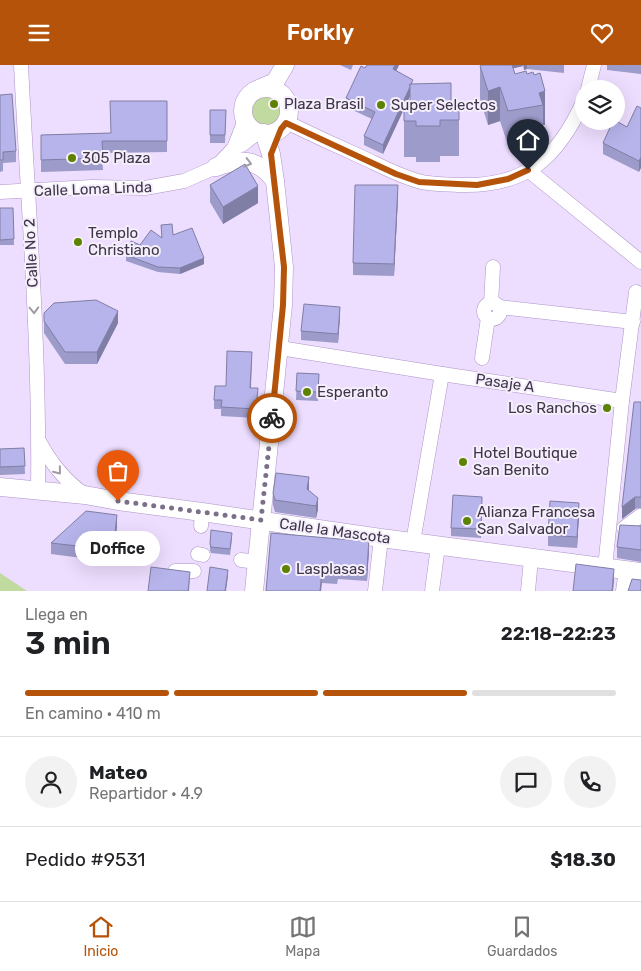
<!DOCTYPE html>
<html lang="es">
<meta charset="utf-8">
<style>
:root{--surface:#fff;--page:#f2f2f2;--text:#202124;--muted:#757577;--line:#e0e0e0;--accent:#b45309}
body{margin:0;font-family:Rubik,sans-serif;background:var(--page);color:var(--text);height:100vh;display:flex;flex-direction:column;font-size:19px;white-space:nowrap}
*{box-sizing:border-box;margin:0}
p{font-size:16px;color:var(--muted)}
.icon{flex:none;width:28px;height:28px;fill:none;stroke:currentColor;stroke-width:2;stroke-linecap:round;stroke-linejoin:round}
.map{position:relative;height:526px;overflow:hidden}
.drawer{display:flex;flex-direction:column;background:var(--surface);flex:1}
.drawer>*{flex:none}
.controls{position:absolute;left:575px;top:15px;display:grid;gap:10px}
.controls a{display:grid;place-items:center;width:50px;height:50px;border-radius:50%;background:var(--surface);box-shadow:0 5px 20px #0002;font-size:25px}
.pin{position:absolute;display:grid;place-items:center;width:42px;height:42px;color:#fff;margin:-51px -21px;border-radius:50% 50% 50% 0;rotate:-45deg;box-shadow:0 0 5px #0007}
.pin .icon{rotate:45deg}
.courier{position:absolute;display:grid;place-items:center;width:50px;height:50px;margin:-25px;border:4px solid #b45309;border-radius:50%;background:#fff;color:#222;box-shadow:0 1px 6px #0007}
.bubble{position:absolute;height:35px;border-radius:18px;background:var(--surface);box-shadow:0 5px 20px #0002;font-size:16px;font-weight:600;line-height:35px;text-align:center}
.headline em{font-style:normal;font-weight:600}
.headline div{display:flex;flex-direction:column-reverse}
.headline{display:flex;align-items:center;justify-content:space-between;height:85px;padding:0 25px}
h1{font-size:32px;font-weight:600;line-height:38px}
.bar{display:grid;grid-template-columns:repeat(4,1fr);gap:8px 5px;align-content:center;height:60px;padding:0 25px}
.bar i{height:6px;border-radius:4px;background:var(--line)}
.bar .current{background:var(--accent)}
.bar p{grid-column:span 4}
.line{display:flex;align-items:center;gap:12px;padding:0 25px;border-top:1px solid var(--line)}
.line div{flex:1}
.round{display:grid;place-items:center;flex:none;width:52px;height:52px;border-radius:26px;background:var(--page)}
header{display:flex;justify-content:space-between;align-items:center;height:65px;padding:0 25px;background:var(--accent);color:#fff;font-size:22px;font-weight:600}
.menu{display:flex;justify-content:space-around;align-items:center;height:70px;border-top:1px solid var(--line);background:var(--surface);font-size:14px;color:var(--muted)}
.menu a{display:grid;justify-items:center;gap:2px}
.menu .current{color:var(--accent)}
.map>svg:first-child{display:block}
.green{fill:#c0da9f}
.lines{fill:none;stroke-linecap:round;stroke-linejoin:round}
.minor-casing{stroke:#ae94c7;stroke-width:15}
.major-casing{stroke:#ae94c7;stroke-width:19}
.minor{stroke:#fff;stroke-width:14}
.major{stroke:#fff;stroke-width:18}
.wall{fill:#9d9bca}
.shaded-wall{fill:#807ea4}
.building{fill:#b7b4eb;stroke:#807ea4}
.oneway{stroke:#9f9aa4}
.done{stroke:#7c6f89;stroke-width:5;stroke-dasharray:0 9}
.route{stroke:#b45309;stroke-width:6}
.poi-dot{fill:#5c8200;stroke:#f4effa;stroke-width:2}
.labels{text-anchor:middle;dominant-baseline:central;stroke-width:4;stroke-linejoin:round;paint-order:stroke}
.poi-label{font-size:15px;fill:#3f344a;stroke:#f4effa;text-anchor:start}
.street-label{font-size:15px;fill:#3f344a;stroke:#f4effa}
</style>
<header><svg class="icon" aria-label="menu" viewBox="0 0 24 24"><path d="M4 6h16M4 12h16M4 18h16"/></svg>Forkly<svg class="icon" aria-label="heart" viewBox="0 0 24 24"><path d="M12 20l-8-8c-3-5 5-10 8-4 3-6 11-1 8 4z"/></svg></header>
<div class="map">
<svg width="641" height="526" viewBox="0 0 641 526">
<rect width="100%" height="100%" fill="#edddfe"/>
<g class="green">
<circle cx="266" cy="46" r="14"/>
<path d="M0,508L27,526H0Z"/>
</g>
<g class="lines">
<g class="minor-casing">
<g id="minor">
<path d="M21,0C28,141 40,283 38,425"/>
<path d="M588,24L594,0"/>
<path d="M286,57C313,70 339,82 366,94C383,102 400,111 418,116C431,120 446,119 460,120C526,122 558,93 584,35"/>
<path d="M234,83L243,79L258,67"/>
<path d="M528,105L641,197"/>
<path d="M0,127L92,122L145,123L184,116L216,102L234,83L245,55"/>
<path d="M491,238L493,202"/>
<circle cx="492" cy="246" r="8"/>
<path d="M499,242L633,257"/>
<path d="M280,283L442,309L622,336"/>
<path d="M482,293L488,253"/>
<path d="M39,376C51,398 64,415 85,430"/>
<path d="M201,461L202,447"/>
<path d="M624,463L640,451"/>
<path d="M413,477L442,309"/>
<path d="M198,489L203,490"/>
<path d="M241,495L257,497"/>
<path d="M605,503L622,336L636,227"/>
<path d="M175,506H194"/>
<path d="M375,526L381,473"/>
<path d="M432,526L438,481"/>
<path d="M528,526L531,494"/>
<path d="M623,526L626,505"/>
</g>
</g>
<g class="major-casing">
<g id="major">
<circle cx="266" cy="46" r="23"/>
<path d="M261,23L275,17L285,0"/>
<path d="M216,102C240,93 258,93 275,116"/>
<path d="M0,422L85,430L118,436L202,447L381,473L641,507"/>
<path d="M254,526L283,240L284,202L275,116L271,89L264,68"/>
</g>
</g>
<use href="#minor" class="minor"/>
<use href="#major" class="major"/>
</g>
<g class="wall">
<path d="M340,0H353L351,5Z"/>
<path d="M367,0H399L396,6L413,19L451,41H459V91H440V97H416V92H404V45H410V31L383,89L364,80V71L372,54L346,42V33Z"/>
<path d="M482,0H564V8L527,4L524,5L523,1L513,3L515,9L534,10L540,8L545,60H543V74L508,80L500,56L488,60L480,34V1Z"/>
<path d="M607,0H641V9L607,5Z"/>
<path d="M0,30L16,86V97L3,98V106L0,107Z"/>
<path d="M167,36V87L102,88L103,105L41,107V70L111,68Z"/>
<path d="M641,43L639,107L603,89V78L627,62Z"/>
<path d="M210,45H226L225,78H210Z"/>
<path d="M210,120L258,138L223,159L210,137Z"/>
<path d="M398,132L394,211L353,210V198Z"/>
<path d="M0,143H13L14,180H0Z"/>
<path d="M161,160L173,170L204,199L180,209L158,207L126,196V190L140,180L162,173Z"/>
<path d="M44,248L118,258L97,299H65L44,268Z"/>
<path d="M340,251L338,278L301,275V266Z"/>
<path d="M252,296L251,323L258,332L256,353L221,351V344H214V335L226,321Z"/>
<path d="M297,308L319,309L318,336L296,335Z"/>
<path d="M641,337V443L635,444L622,454Z"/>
<path d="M24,383L25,409L0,410V384Z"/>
<path d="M309,424V426L318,444L316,453L275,447L273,440V428Z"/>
<path d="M482,440L481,473L451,471V463Z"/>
<path d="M579,450L577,483L548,481V470Z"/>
<path d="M117,461L113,497L51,489V478Z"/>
<path d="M641,461V497L617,493V482Z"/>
<path d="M232,474L230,490L211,488L210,485V479Z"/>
<path d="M369,484L367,516L338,514L337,519L322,518L321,526H266Z"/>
</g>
<g class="shaded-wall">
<path d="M395,0H399L393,13V4Z"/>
<path d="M511,0H523V1L511,4Z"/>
<path d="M524,0H527V4L524,5Z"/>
<path d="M410,22V31L383,89V80Z"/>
<path d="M500,22V56L488,60V26Z"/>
<path d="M545,26V60H543V40L539,28Z"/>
<path d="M641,92V103L639,107V96Z"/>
<path d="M398,120V132L394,211V199Z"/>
<path d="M258,121V138L223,159V142Z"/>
<path d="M204,193V199L180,209V203Z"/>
<path d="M340,242V251L338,278V269Z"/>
<path d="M118,246V258L97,299V287Z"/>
<path d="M309,412V424L307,436V424Z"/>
<path d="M635,432V444L622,454V442Z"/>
<path d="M318,433V444L316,453V441Z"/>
<path d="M579,438V450L577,483V472Z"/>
<path d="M117,450V461L113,497V485Z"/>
<path d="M369,473V484L367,516V505Z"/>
<path d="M614,504V515L613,526H612Z"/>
<path d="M228,505V511L226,526H225Z"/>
<path d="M322,506L321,526H320Z"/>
<path d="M190,507L189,526H188Z"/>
</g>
<g class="building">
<path d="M367,0H395L393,4L413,15L411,19H410V22L383,80L364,71L375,47L346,33L361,1L365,3Z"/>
<path d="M482,0H512L515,9L526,6L527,9L533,7L534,10L540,8L545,26L539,28L543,40L508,46L500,22L488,26L480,1Z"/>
<path d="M451,18V41H459V55H440V61H416V56H404V45H410V19Z"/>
<path d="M12,29L16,86L3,87V95H0V30Z"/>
<path d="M110,36H167V76H102L103,93L41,95V70L111,68Z"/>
<path d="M637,41L641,43V92L639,96L603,78L613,56H616L627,62Z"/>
<path d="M210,45H226L225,70H210Z"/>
<path d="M245,99L258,121L223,142L210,120Z"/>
<path d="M355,120H398L394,199L353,198Z"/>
<path d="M0,143H13L14,174L0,175Z"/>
<path d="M172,159L173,170L192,163L204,193L180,203L158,202L126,190L131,176L140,180L151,165L162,173L161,160Z"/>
<path d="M96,235L118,246L97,287H65L44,256V248L54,238Z"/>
<path d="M304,239L340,242L338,269L301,266Z"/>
<path d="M227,286L252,287L250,323H258L256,344L221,342L222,335H214L215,321H226Z"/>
<path d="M297,308L319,309L318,327L296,326Z"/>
<path d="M634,337H641V432H635L622,442Z"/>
<path d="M24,383L25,401L0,402V384Z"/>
<path d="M276,408L309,412L307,424L318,433L316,441L275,435L273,428Z"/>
<path d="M453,430L482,432L481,464L451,463Z"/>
<path d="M550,436L579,438L577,472L548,470Z"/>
<path d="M86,446L117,450L113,485L51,478Z"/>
<path d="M620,460L641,461V485L617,482Z"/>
<path d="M211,465L232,468L230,484L211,482L210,479Z"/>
<path d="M271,468L351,475V472L369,473L367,505L338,503L337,508L322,506L320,526H266Z"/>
<path d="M576,499L614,504L612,526H573Z"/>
<path d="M151,502L190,507L188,526H148Z"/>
<path d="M210,502L228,505L225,526H207Z"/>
<path d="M632,514L641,515V526H628Z"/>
</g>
<defs><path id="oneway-chevron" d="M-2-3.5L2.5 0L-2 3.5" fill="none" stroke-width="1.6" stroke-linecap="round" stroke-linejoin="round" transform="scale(1.25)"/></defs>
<g class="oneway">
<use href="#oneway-chevron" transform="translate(248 98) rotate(14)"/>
<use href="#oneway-chevron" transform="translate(34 245) rotate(88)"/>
<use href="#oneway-chevron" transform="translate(58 406) rotate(51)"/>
</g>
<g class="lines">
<path class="done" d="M118,436L261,455L272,353"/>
<path class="route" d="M272,353L283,240L284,202L271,89L281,64L286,58L396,109L419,117L477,120L508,114L528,105"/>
</g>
<g class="poi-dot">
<circle cx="274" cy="39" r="5"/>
<circle cx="381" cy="40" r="5"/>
<circle cx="72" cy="93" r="5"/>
<circle cx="78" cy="177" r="5"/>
<circle cx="307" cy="327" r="5"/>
<circle cx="607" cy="343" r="5"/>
<circle cx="463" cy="397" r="5"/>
<circle cx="467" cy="456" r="5"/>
<circle cx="286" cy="504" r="5"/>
</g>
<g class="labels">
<g class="poi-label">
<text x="284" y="39">Plaza Brasil</text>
<text x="391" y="40">Super Selectos</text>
<text x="82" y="93">305 Plaza</text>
<text x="88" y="168">Templo<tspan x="88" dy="17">Christiano</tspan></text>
<text x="317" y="327">Esperanto</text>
<text x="597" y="343" text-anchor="end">Los Ranchos</text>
<text x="473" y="388">Hotel Boutique<tspan x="473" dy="17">San Benito</tspan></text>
<text x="477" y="447">Alianza Francesa<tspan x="477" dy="17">San Salvador</tspan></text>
<text x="296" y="504">Lasplasas</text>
</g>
<g class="street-label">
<text transform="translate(93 124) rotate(-2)">Calle Loma Linda</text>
<text transform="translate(31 188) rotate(-93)">Calle No 2</text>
<text transform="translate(505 318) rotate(8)">Pasaje A</text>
<text transform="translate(335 466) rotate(8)">Calle la Mascota</text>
</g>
</g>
</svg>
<div class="controls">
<a><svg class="icon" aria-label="layers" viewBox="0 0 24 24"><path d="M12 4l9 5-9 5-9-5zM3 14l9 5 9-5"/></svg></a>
</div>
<div class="pin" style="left:118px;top:436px;background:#ea580c"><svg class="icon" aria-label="bag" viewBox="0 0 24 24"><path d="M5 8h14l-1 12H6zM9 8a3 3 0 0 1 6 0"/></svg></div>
<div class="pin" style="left:528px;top:105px;background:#1f2937"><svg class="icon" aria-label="home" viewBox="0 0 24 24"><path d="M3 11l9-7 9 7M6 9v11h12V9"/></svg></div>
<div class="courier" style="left:272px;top:353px"><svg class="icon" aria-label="bike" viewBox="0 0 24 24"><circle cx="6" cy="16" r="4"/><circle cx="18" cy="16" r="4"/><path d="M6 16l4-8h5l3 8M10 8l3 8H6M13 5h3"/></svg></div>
<div class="bubble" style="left:75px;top:466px;width:85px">Doffice</div>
</div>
<section class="drawer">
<div class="headline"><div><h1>3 min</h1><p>Llega en</p></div><em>22:18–22:23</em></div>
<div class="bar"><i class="current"></i><i class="current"></i><i class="current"></i><i></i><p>En camino · 410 m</p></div>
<div class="line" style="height:90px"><a class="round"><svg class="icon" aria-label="person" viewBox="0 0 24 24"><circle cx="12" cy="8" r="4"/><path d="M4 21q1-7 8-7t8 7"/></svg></a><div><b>Mateo</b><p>Repartidor · 4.9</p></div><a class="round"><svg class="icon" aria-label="chat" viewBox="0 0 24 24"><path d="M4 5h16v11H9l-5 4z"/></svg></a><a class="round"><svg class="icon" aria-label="phone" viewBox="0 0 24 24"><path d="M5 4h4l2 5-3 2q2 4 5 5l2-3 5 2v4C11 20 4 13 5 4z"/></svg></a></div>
<div class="line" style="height:65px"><div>Pedido #9531</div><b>$18.30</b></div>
</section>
<nav class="menu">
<a class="current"><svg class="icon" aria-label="home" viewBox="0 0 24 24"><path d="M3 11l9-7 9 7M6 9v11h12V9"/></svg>Inicio</a>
<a><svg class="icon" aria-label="map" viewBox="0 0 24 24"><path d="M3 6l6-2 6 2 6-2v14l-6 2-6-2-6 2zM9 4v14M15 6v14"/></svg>Mapa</a>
<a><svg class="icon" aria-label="saved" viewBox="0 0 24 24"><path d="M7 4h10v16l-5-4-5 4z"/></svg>Guardados</a>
</nav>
